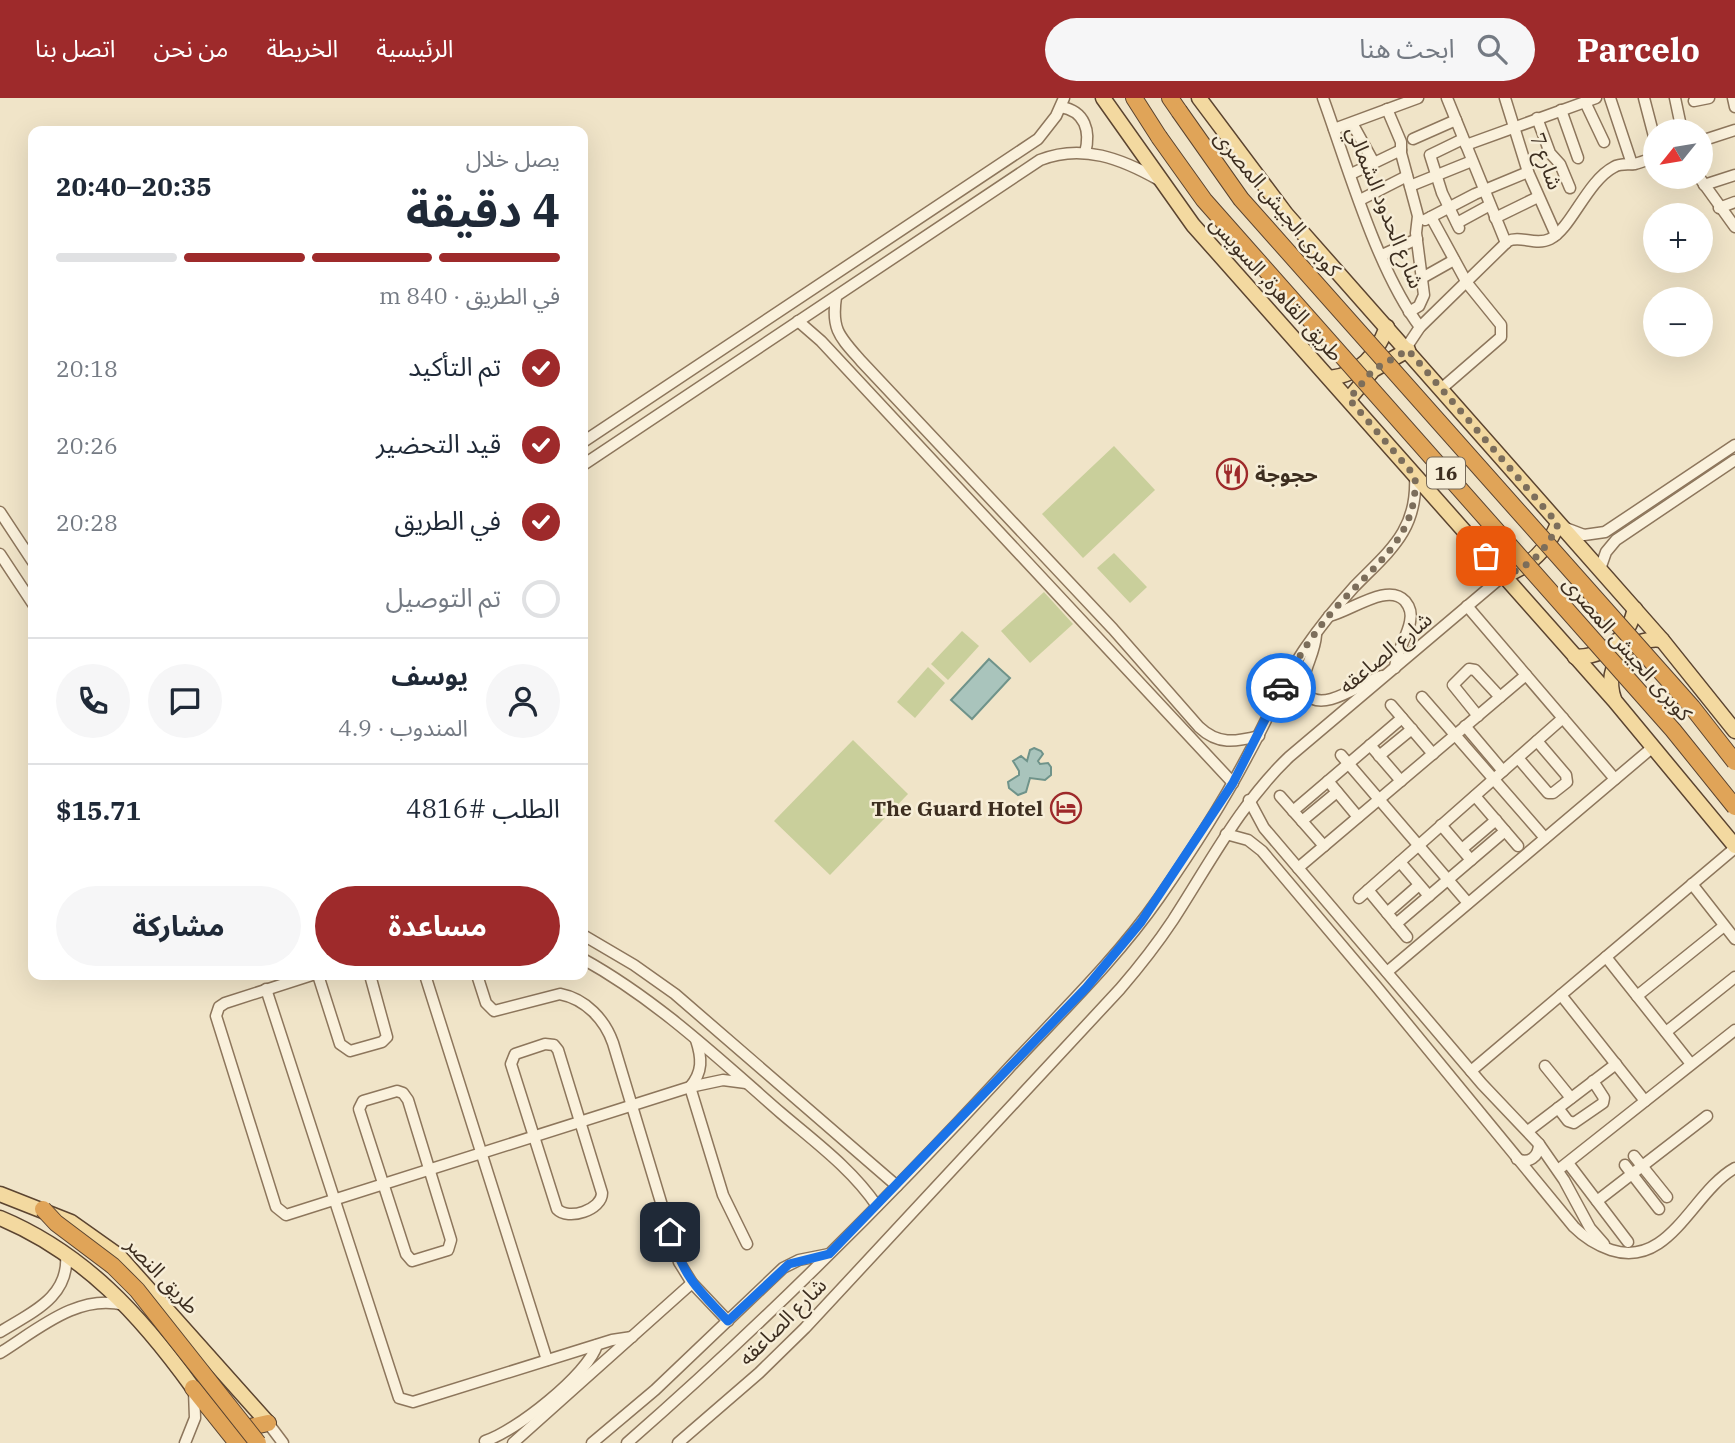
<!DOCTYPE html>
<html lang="ar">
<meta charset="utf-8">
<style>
:root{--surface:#fff;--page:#f6f6f7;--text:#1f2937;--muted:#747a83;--line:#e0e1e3;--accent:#9e2a2b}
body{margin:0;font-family:"IBM Plex Serif","Noto Sans Arabic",serif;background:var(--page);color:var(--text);direction:rtl;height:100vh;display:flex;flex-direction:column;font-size:26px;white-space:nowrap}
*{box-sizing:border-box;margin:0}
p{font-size:23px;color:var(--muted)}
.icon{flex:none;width:38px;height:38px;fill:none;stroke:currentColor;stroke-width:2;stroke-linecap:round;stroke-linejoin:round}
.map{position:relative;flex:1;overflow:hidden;direction:ltr}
.side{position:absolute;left:28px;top:28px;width:560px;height:854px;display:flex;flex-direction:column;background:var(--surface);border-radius:14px;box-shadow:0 7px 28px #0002;direction:rtl}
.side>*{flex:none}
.needle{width:46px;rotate:240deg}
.fabs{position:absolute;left:1643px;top:21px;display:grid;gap:14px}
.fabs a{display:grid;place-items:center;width:70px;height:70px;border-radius:50%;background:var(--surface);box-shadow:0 7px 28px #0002;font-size:35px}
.pin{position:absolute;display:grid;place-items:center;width:60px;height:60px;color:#fff;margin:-30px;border-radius:14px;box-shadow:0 4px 10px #0006}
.courier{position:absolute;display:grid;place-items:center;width:70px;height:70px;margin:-35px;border:5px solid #1a73e8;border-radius:50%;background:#fff;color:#222;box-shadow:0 2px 9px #0007}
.headline em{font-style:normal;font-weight:700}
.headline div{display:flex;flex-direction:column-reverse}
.headline{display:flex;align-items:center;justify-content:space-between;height:119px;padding:0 28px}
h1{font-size:46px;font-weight:700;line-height:52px}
.bar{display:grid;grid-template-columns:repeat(4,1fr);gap:10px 7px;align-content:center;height:84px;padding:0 28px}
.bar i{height:9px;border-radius:5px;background:var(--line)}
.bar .current{background:var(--accent)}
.bar p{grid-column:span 4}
.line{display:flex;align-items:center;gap:18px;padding:0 28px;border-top:2px solid var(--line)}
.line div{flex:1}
.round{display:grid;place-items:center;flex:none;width:74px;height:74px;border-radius:37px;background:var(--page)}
ol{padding:0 28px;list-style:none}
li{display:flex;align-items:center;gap:21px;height:77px}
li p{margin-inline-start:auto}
li .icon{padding:7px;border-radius:50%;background:var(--accent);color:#fff;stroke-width:4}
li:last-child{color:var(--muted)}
li i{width:38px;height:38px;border:4px solid var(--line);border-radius:50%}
.action{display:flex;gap:14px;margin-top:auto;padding:14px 28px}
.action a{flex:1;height:80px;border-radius:42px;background:var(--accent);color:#fff;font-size:28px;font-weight:700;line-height:80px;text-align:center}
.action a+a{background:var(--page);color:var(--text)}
header{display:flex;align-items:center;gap:42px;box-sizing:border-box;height:98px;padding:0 35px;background:var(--accent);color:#fff}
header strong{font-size:33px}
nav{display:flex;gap:38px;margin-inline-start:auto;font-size:24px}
.search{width:490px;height:63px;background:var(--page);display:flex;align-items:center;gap:18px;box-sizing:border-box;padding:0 24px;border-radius:38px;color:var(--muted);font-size:26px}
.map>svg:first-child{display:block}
.green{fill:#c9cf9b}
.water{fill:#a9c4bc;stroke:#6f938a;stroke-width:2}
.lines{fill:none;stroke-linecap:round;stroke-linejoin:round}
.minor-casing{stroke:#8d765c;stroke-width:13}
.major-casing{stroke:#5b4430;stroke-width:17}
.highway-casing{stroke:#5b4430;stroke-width:18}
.minor{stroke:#faf1dc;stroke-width:10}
.major{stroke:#f3d9a0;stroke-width:14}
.highway{stroke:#e0a458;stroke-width:16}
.highway-bridge-casing{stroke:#5b4430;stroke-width:18;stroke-linecap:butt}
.highway-bridge{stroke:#e0a458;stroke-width:16}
.done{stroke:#7c6e5b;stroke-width:7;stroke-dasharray:0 12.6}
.route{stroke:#1a73e8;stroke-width:9}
.labels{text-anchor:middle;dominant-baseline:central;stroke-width:5;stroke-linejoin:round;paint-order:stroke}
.shield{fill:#f7eed8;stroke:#756857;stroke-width:2}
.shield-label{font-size:19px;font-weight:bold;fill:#3d2e20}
.street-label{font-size:21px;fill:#3d2e20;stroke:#f7eed8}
.poi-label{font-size:21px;font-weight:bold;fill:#3d2e20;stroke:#f7eed8;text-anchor:start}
</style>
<header>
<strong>Parcelo</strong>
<div class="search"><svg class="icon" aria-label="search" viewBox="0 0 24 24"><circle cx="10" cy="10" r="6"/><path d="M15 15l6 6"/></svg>ابحث هنا</div>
<nav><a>الرئيسية</a><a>الخريطة</a><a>من نحن</a><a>اتصل بنا</a></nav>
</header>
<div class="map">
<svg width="1735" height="1345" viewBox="0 0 1735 1345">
<rect width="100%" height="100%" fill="#f0e4c8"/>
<g class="green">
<path d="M1114,348L1155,392L1083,460L1042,416Z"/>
<path d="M1114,455L1147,489L1130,505L1097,470Z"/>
<path d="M1044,494L1073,526L1030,565L1001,533Z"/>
<path d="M962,533L979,548L948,582L931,566Z"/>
<path d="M928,569L945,585L915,620L897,604Z"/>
<path d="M853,642L908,696L830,777L774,723Z"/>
</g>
<g class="water">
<path d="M989,561L1010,580L972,621L951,602Z"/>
<path d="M1034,650L1041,653L1043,656L1038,663L1040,666L1048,665L1051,669V677L1045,682L1030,680L1026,694L1018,697L1009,690L1008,684L1019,677V673L1013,663L1021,658L1027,663L1030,652Z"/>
</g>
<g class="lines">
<g class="minor-casing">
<g id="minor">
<path d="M1323,0C1348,69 1377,172 1420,229"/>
<path d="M1447,0L1506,145"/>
<path d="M1505,0L1528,74L1556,137"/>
<path d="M1610,0L1632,66"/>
<path d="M1644,0L1656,46"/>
<path d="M1675,0L1682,33"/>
<path d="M1733,0L1735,9"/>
<path d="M1694,3L1709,0"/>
<path d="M1585,4L1604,44"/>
<path d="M1061,9C1085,13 1091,33 1085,55"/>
<path d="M1387,11L1401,44V55L1418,118L1416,135L1424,197L1419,208L1409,214"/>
<path d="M1561,12L1578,60"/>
<path d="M1537,20L1550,55L1560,66L1570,90"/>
<path d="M1352,25L1374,65"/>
<path d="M1334,31L1418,0"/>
<path d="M1413,41L1456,22"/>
<path d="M1701,43L1735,32"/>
<path d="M1466,47L1596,0"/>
<path d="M1351,76L1401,52"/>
<path d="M1699,79L1735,129"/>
<path d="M1704,87L1735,77"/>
<path d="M1410,88L1472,63"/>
<path d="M1360,102L1407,78"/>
<path d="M1719,110L1735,104"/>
<path d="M1431,119L1467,185L1501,227V239L1441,291"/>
<path d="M1495,120L1538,99"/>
<path d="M1425,122L1475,96L1528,74"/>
<path d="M1457,125L1490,107"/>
<path d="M1459,130L1442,95L1430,57L1463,41"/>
<path d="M1382,157L1417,141"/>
<path d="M1422,180L1454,162"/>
<path d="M836,199C831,232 840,239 861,263L1113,531L1199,629C1218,647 1235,644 1259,638"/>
<path d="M798,223L821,243L1233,685"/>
<path d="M1406,250L1420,229L1508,143C1520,137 1536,148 1550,141C1571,131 1587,83 1614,69C1620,65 1628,67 1635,66C1642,64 1649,61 1656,59"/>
<path d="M583,344L1038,41L1056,18L1064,0"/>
<path d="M583,367L1040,62C1082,45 1122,61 1159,82"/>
<path d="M0,414L33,464"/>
<path d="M1563,429L1584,437L1605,434L1735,347"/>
<path d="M0,456L33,506"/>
<path d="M1600,471L1606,454L1616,442L1735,362"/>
<path d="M1467,508L1615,681"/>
<path d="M1329,518C1351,513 1388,484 1405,503C1410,509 1412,516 1410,524C1407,540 1397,551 1395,570"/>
<path d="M1316,537C1315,553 1307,565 1304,580C1303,586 1304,591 1307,596C1322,616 1363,584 1382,578"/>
<path d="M1422,599L1545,740"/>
<path d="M1391,607L1433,656"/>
<path d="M1478,618L1453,587L1469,571L1475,572L1500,599"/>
<path d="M1465,628L1503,673"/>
<path d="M1370,647L1401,683"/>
<path d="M1341,657L1468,805"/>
<path d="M1379,658L1412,631"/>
<path d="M1518,660L1548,695H1553L1567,684L1566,677L1537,643"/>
<path d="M1328,683L1358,719"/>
<path d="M1280,698L1324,748"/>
<path d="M1475,698L1518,748"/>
<path d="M1249,702L1264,730L1482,986L1539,1046L1564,1082L1590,1130L1604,1146"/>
<path d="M1293,713L1402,620"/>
<path d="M1302,723L1337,694"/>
<path d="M1441,727L1471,762"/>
<path d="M1226,736L1248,742L1262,753L1376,888L1574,1129C1585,1140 1596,1147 1611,1152C1670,1171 1692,1094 1735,1070"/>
<path d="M1462,751L1496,722"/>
<path d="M1400,764L1429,798"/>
<path d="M1298,770L1526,577"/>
<path d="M1692,786L1735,841"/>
<path d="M1368,792L1407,839"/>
<path d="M1359,800L1563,620"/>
<path d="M1387,815L1419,787"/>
<path d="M1396,826L1505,733"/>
<path d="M583,837L634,867L675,896L897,1088"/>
<path d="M1606,859L1691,966"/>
<path d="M583,861C657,902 718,960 781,1015C815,1044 852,1071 877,1108"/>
<path d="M1387,874L1653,649"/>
<path d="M312,877L225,905L219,909L216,918L276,1109L286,1117L690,989L723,982L746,985"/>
<path d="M318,877L340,946L350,953L382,944L387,939L370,877"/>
<path d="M425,877L547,1262"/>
<path d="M477,877L486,905L494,913L560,896C586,901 605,922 613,945L679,1164L692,1185L728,1223"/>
<path d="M266,891L399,1300L413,1304L612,1242L632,1239"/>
<path d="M1561,897L1645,1003"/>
<path d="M1637,898L1724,828"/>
<path d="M1666,934L1735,879"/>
<path d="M545,946L554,947L558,952L602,1095C602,1112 568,1123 557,1111L511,966L515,956Z"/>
<path d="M1545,968L1571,1000"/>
<path d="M1471,973L1735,750"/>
<path d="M690,989L723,1097L747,1146"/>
<path d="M690,989C703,974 702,960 696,942"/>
<path d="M397,993L403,995L408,1002L451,1142L448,1152L412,1163L406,1156L359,1011L363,1003Z"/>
<path d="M1558,1010L1568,1023L1574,1025L1603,1005L1604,1000L1593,983"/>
<path d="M1528,1033L1616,966"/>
<path d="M1634,1058L1667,1099"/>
<path d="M1517,1061C1529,1066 1539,1059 1539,1046"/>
<path d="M1568,1065L1628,1144"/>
<path d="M1625,1067L1659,1111"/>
<path d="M1558,1072L1735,932"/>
<path d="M1597,1103L1707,1018"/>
<path d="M0,1234C32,1214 70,1199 66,1156"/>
<path d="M0,1255C37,1232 78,1195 124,1207"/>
<path d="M268,1325L283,1345"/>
<path d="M485,1343C515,1334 588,1276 597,1247"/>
<path d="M185,1345L195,1320L194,1292"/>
<path d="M513,1345L692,1185"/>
<path d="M592,1345L655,1292L783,1170L799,1162L829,1156"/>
<path d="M627,1345C761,1228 887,1102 1008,971C1059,916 1115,863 1159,800C1191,754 1223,705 1249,655C1269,619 1283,582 1306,549C1321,527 1337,508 1354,489C1389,453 1418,433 1415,378"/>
<path d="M678,1345L759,1275L805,1230L1120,891C1139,869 1157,846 1173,822C1210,765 1240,706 1289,659L1503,478"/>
</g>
</g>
<g class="major-casing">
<g id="major">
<path d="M1103,0L1193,127L1614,602L1735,748"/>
<path d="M1199,0L1286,116L1662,542L1735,633"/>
<path d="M1330,280C1361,276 1376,257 1387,229"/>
<path d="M1349,301L1373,272L1408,252"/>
<path d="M1503,478C1530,469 1547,452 1558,426"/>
<path d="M1575,559C1605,559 1628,541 1635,511"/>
<path d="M1614,601C1602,567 1629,538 1662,542"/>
<path d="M0,1096L71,1124L119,1158L268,1325"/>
<path d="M0,1120C84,1155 141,1218 193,1290"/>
</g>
</g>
<g class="highway-casing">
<g id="highway">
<path d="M1134,0L1159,39"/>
<path d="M1170,0L1179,13"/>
<path d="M193,1290L237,1345"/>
<path d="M242,1344L250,1329L268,1325"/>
</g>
</g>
<use href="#minor" class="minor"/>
<use href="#major" class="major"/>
<use href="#highway" class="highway"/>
<g class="highway-bridge-casing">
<g id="highway-bridge">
<path d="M1179,13L1241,101L1692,609L1735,664"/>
<path d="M1159,39L1204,102L1673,632L1735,709"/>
<path d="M43,1111L56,1125L113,1168L137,1192L258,1345"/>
</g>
</g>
<use href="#highway-bridge" class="highway-bridge"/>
</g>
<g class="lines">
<path class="done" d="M1281,590C1296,563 1312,537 1332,514C1369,471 1419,441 1415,378L1349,301L1373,272L1408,252L1558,426C1547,452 1530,469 1503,478L1486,458"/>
<path class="route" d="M670,1134C683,1178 697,1191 728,1223L789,1166L829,1156L1086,890L1141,824L1233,685L1281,590"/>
</g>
<defs>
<g id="restaurant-ring" transform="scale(1.575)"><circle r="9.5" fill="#f7eed8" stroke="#9e2a2b" stroke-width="1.5"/><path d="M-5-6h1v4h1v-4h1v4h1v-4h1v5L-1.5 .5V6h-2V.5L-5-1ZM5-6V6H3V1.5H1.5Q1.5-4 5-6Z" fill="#9e2a2b"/></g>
<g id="hotel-ring" transform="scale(1.575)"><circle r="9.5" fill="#f7eed8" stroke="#9e2a2b" stroke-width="1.5"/><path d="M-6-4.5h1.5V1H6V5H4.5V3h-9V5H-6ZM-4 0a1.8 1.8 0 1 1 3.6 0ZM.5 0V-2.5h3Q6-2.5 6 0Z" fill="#9e2a2b"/></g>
</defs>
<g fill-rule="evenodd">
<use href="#restaurant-ring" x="1232" y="376"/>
<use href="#hotel-ring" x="1066" y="710"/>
</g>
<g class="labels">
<rect class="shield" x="1427" y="359.5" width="38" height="31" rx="5"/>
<g class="shield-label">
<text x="1446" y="375">16</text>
</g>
<g class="street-label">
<text transform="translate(1547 63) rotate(70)">شارع 7</text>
<text transform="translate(1278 105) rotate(50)">كوبرى الجيش المصرى</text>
<text transform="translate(1386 109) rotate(68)">شارع الحدود الشمالي</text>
<text transform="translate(1277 190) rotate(48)">طريق القاهرة, السويس</text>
<text transform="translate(1628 550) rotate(49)">كوبرى الجيش المصرى</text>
<text transform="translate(1385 554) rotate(-40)">شارع الصاعقه</text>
<text transform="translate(163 1177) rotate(47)">طريق النصر</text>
<text transform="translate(782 1223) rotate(-45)">شارع الصاعقه</text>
</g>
<g class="poi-label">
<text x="1255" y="376">حجوجة</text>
<text x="1043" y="710" text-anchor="end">The Guard Hotel</text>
</g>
</g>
</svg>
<div class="fabs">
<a><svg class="needle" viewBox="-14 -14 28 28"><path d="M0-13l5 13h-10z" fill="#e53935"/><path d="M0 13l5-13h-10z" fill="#747a83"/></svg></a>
<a>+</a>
<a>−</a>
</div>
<div class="pin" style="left:1486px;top:458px;background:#ea580c"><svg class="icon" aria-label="bag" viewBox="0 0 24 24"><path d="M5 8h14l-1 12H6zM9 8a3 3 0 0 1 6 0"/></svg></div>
<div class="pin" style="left:670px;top:1134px;background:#1f2937"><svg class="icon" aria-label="home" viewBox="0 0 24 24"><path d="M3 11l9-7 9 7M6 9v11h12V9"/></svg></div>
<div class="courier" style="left:1281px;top:590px"><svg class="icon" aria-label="car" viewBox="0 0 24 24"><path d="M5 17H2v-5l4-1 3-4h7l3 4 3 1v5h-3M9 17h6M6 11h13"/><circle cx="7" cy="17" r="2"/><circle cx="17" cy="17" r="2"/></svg></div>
<section class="side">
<div class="headline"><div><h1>4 دقيقة</h1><p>يصل خلال</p></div><em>20:35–20:40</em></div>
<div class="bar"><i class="current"></i><i class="current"></i><i class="current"></i><i></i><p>في الطريق · 840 m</p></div>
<ol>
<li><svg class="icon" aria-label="check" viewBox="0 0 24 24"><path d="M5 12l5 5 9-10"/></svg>تم التأكيد<p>20:18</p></li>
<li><svg class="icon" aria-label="check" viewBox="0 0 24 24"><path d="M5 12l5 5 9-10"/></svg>قيد التحضير<p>20:26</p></li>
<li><svg class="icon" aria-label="check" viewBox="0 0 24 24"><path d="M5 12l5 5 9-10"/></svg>في الطريق<p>20:28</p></li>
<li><i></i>تم التوصيل</li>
</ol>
<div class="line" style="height:126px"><a class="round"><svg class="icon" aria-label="person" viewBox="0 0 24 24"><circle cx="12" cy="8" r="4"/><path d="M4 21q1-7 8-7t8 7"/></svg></a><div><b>يوسف</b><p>المندوب · 4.9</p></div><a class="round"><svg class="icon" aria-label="chat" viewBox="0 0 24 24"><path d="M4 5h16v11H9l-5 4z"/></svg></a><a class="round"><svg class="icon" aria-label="phone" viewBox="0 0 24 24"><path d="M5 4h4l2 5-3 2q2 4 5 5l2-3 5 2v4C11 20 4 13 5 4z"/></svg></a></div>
<div class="line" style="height:91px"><div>الطلب #4816</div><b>$15.71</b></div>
<div class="action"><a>مساعدة</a><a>مشاركة</a></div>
</section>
</div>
